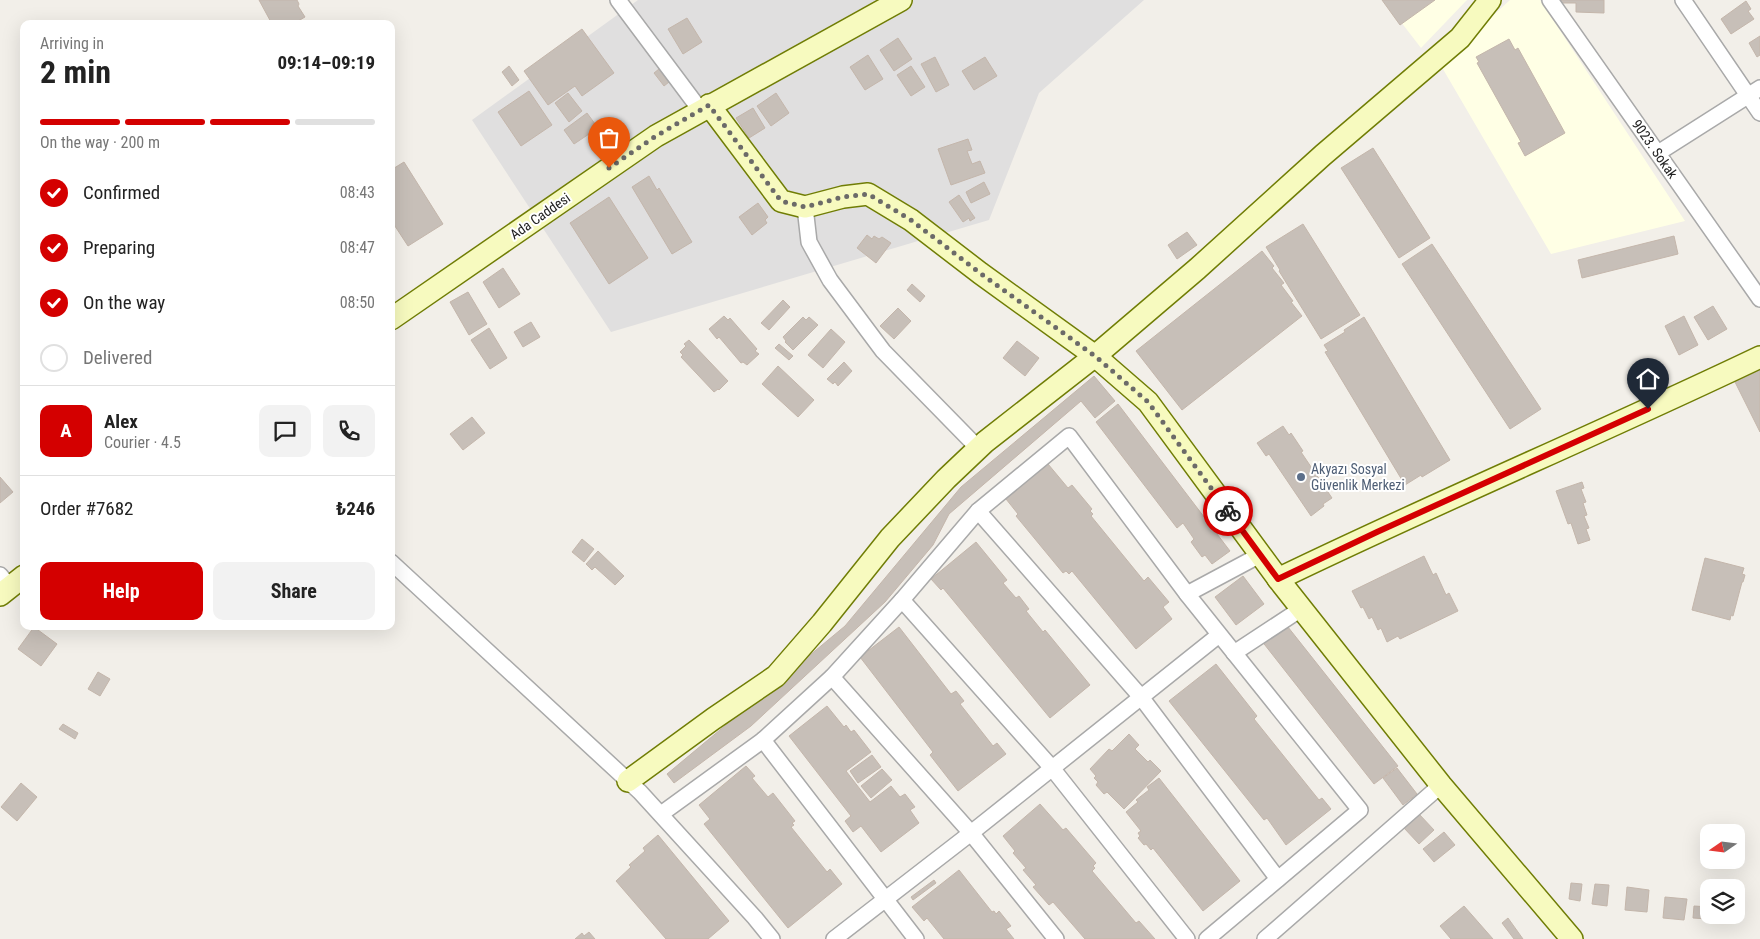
<!DOCTYPE html>
<meta charset="utf-8">
<style>
:root{--surface:#fff;--page:#f2f2f2;--text:#222;--muted:#767676;--line:#e0e0e0;--accent:#d40000}
body{margin:0;font-family:"Roboto Condensed",sans-serif;background:var(--page);color:var(--text);height:100vh;display:flex;flex-direction:column;font-size:19px;white-space:nowrap}
*{box-sizing:border-box;margin:0}
p{font-size:16px;color:var(--muted)}
.icon{flex:none;width:28px;height:28px;fill:none;stroke:currentColor;stroke-width:2;stroke-linecap:round;stroke-linejoin:round}
.map{position:relative;flex:1;overflow:hidden}
.side{position:absolute;left:20px;top:20px;width:375px;height:610px;display:flex;flex-direction:column;background:var(--surface);border-radius:10px;box-shadow:0 5px 20px #0002}
.side>*{flex:none}
.needle{width:32px;rotate:256deg}
.fabs{position:absolute;left:1700px;top:824px;display:grid;gap:10px}
.fabs a{display:grid;place-items:center;width:45px;height:45px;border-radius:10px;background:var(--surface);box-shadow:0 5px 20px #0002;font-size:25px}
.pin{position:absolute;display:grid;place-items:center;width:42px;height:42px;color:#fff;margin:-51px -21px;border-radius:50% 50% 50% 0;rotate:-45deg;box-shadow:0 0 5px #0007}
.pin .icon{rotate:45deg}
.courier{position:absolute;display:grid;place-items:center;width:50px;height:50px;margin:-25px;border:4px solid #d40000;border-radius:50%;background:#fff;color:#222;box-shadow:0 1px 6px #0007}
.overview em{font-style:normal;font-weight:700}
.overview div{display:flex;flex-direction:column-reverse}
.overview{display:flex;align-items:center;justify-content:space-between;height:85px;padding:0 20px}
h1{font-size:32px;font-weight:700;line-height:38px}
.bar{display:grid;grid-template-columns:repeat(4,1fr);gap:8px 5px;align-content:center;height:60px;padding:0 20px}
.bar i{height:6px;border-radius:4px;background:var(--line)}
.bar .on{background:var(--accent)}
.bar p{grid-column:span 4}
.line{display:flex;align-items:center;gap:12px;padding:0 20px;border-top:1px solid var(--line)}
.line div{flex:1}
.round{display:grid;place-items:center;flex:none;width:52px;height:52px;border-radius:10px;background:var(--page)}
ol{padding:0 20px;list-style:none}
li{display:flex;align-items:center;gap:15px;height:55px}
li p{margin-inline-start:auto}
li .icon{padding:5px;border-radius:50%;background:var(--accent);color:#fff;stroke-width:4}
li:last-child{color:var(--muted)}
li i{width:28px;height:28px;border:2px solid var(--line);border-radius:50%}
.button{display:flex;gap:10px;margin-top:auto;padding:10px 20px}
.button a{flex:1;height:58px;border-radius:10px;background:var(--accent);color:#fff;font-size:20px;font-weight:700;line-height:58px;text-align:center}
.button a+a{background:var(--page);color:var(--text)}
.map>svg:first-child{display:block}
.residential{fill:#e0dfdf}
.education{fill:#ffffe5}
.building{fill:#c7bfb8;stroke:#c4b6ab}
.lines{fill:none;stroke-linecap:round;stroke-linejoin:round}
.minor-casing{stroke:#a9a9a9;stroke-width:18}
.secondary-casing{stroke:#707d05;stroke-width:24}
.minor{stroke:#fff;stroke-width:15}
.secondary{stroke:#f7fabf;stroke-width:21}
.done{stroke:#6b6a68;stroke-width:5;stroke-dasharray:0 9}
.route{stroke:#d40000;stroke-width:6}
.service-dot{fill:#5c6f8a;stroke:#fff;stroke-width:2}
.labels{text-anchor:middle;dominant-baseline:central;stroke-width:4;stroke-linejoin:round;paint-order:stroke}
.street-label{font-size:14px;fill:#222;stroke:#fff}
.service-label{font-size:14px;fill:#4e5e75;stroke:#fff;text-anchor:start}
</style>
<div class="map">
<svg width="1760" height="939" viewBox="0 0 1760 939">
<rect width="100%" height="100%" fill="#f2efe9"/>
<path class="residential" d="M638,0H1144L1039,93L989,220L611,332L472,120Z"/>
<g class="education">
<path d="M1384,0H1467L1421,48Z"/>
<path d="M1510,0H1540L1685,221L1551,254L1440,64Z"/>
</g>
<g class="building">
<path d="M259,0H297L299,4L298,6L305,17L293,24H272Z"/>
<path d="M1382,0H1435L1400,25Z"/>
<path d="M1561,0H1604V13L1576,12V3H1561Z"/>
<path d="M1746,1L1751,9L1748,11L1754,19L1731,34L1721,19Z"/>
<path d="M687,18L702,42L683,54L668,29Z"/>
<path d="M582,29L614,73L582,96L575,86L548,105L524,71Z"/>
<path d="M1760,36V55L1757,57L1749,43Z"/>
<path d="M898,38L912,59L894,71L880,50Z"/>
<path d="M1509,39L1515,50L1518,48L1565,133L1525,156L1518,143L1521,142L1477,63L1479,62L1476,57Z"/>
<path d="M868,55L883,79L865,90L850,67Z"/>
<path d="M935,57L949,85L936,92L921,64Z"/>
<path d="M985,57L997,76L974,90L962,71Z"/>
<path d="M509,66L519,80L512,86L502,72Z"/>
<path d="M911,66L925,87L911,96L897,75Z"/>
<path d="M659,69L669,82L664,86L654,73Z"/>
<path d="M529,91L552,125L521,146L498,112Z"/>
<path d="M568,93L582,111L569,122L555,103Z"/>
<path d="M776,93L789,113L771,126L757,106Z"/>
<path d="M753,108L765,128L749,138L736,118Z"/>
<path d="M587,113L598,128L574,144L564,130Z"/>
<path d="M968,139L972,150L967,151L972,164L980,161L985,173L951,185L938,149Z"/>
<path d="M1373,148L1430,238L1399,258L1341,168Z"/>
<path d="M404,162L443,224L408,246L391,220V170Z"/>
<path d="M649,176L657,190L659,188L692,242L672,254L632,187Z"/>
<path d="M984,182L990,194L971,203L966,192Z"/>
<path d="M959,195L975,218L970,221L969,218L963,222L949,202Z"/>
<path d="M609,197L648,258L609,284L570,223Z"/>
<path d="M758,203L768,217L765,220L767,223L752,235L739,217Z"/>
<path d="M1303,224L1360,315L1321,339L1279,271L1280,270L1266,247Z"/>
<path d="M1187,232L1197,245L1177,259L1168,245Z"/>
<path d="M867,235L872,239L874,236L879,239L882,237L891,243L876,263L857,248Z"/>
<path d="M1674,236L1678,254L1582,278L1578,260Z"/>
<path d="M1432,244L1541,409L1510,429L1402,264Z"/>
<path d="M1262,251L1274,266L1272,268L1284,283L1281,285L1293,301L1291,302L1302,316L1182,410L1136,351Z"/>
<path d="M503,268L520,294L499,308L483,282Z"/>
<path d="M912,284L925,296L920,302L907,290Z"/>
<path d="M468,292L487,324L469,335L450,302Z"/>
<path d="M783,300L790,307L769,330L761,323Z"/>
<path d="M1713,306L1727,329L1708,340L1694,317Z"/>
<path d="M898,308L911,321L894,339L880,326Z"/>
<path d="M724,316L728,320L730,318L757,349L755,351L759,354L747,365L743,362L741,363L719,337L717,339L709,329Z"/>
<path d="M1684,316L1698,345L1679,355L1665,326Z"/>
<path d="M803,317L806,320L809,317L818,325L793,350L785,342L786,341L783,337Z"/>
<path d="M1364,317L1450,460L1422,477L1421,475L1405,485L1325,352L1328,351L1324,345L1345,332L1344,330Z"/>
<path d="M531,322L540,337L523,347L514,332Z"/>
<path d="M489,328L507,358L490,369L471,340Z"/>
<path d="M831,329L845,342L823,368L808,355Z"/>
<path d="M689,340L728,381L719,390L718,389L714,392L681,357L683,355L680,352L686,346L684,344Z"/>
<path d="M1017,341L1039,358L1025,376L1003,358Z"/>
<path d="M779,344L793,356L789,360L775,348Z"/>
<path d="M844,362L852,371L838,386L835,382L833,384L827,379Z"/>
<path d="M1760,362V432L1732,376Z"/>
<path d="M778,366L814,400L798,417L762,384Z"/>
<path d="M1094,376L1115,401L1095,418L1081,401L949,514L933,545L885,602L751,726L674,783L667,774L845,626L961,487Z"/>
<path d="M1118,404L1230,551L1212,564L1205,555L1202,557L1191,542L1194,539L1183,523L1177,528L1096,422Z"/>
<path d="M472,417L485,433L463,450L450,434Z"/>
<path d="M1283,426L1289,435L1291,433L1303,451L1301,452L1332,498L1323,504L1324,506L1311,516L1269,454L1266,456L1257,443Z"/>
<path d="M1048,464L1068,488L1072,485L1092,509L1090,511L1093,514L1091,516L1144,581L1148,577L1169,602L1163,607L1172,619L1136,649L1072,571L1069,574L1066,571L1063,573L1016,516L1018,514L1006,499Z"/>
<path d="M0,477L13,492L0,503Z"/>
<path d="M1582,482L1584,488L1581,489L1586,502L1583,503L1587,515L1584,516L1589,528L1586,529L1590,540L1578,544L1571,523L1568,524L1556,491Z"/>
<path d="M582,539L594,549L584,562L572,552Z"/>
<path d="M976,542L1007,580L1003,583L1016,598L1019,596L1029,609L1026,611L1043,632L1045,630L1090,685L1050,718L943,588L941,590L931,579Z"/>
<path d="M598,551L624,576L615,585L595,567L592,570L586,564Z"/>
<path d="M1424,556L1433,575L1436,573L1446,595L1449,593L1458,611L1400,639L1398,636L1387,642L1381,628L1378,630L1372,617L1369,619L1363,607L1361,608L1352,591Z"/>
<path d="M1705,558L1744,568L1742,574L1745,575L1743,582H1742L1733,616L1731,615L1730,620L1692,610Z"/>
<path d="M1243,576L1264,604L1236,625L1215,597Z"/>
<path d="M1284,622L1398,766L1374,784L1261,640Z"/>
<path d="M34,627L57,644L41,666L18,649Z"/>
<path d="M899,627L951,694L956,691L964,701L960,704L993,746L997,743L1006,754L958,791L930,755L933,752L860,657Z"/>
<path d="M1216,664L1257,716L1254,719L1319,800L1322,798L1331,809L1286,845L1267,818L1264,820L1169,701Z"/>
<path d="M98,672L110,679L100,696L88,689Z"/>
<path d="M827,706L844,727L846,725L851,732L854,730L871,752L846,771L870,802L891,786L900,797L905,794L915,807L910,810L919,823L881,852L861,826L853,832L845,821L851,816L789,736Z"/>
<path d="M63,724L78,733L75,739L59,729Z"/>
<path d="M1129,734L1139,745L1135,749L1148,762L1150,760L1161,771L1124,809L1107,792L1104,794L1096,785L1098,782L1094,778L1096,776L1090,769L1109,749L1112,751Z"/>
<path d="M872,755L881,767L858,783L850,771Z"/>
<path d="M746,766L755,776L752,778L768,797L773,793L795,821L792,823L794,825L791,827L827,872L830,869L842,884L788,928L704,824L710,819L699,805Z"/>
<path d="M1397,768L1417,794L1403,805L1383,778Z"/>
<path d="M882,769L892,780L871,798L861,786Z"/>
<path d="M1159,778L1240,881L1203,911L1153,848L1151,850L1146,844L1144,845L1138,838L1140,836L1138,833L1141,831L1126,812L1138,802L1136,800L1149,790L1147,787Z"/>
<path d="M21,783L37,797L17,821L1,807Z"/>
<path d="M1040,804L1063,830L1066,828L1096,863L1093,866L1095,868L1092,871L1136,923L1139,921L1155,939H1085L1053,902L1049,905L1033,887L1036,885L1023,870L1026,868L1013,853L1015,851L1003,836Z"/>
<path d="M1419,814L1434,830L1419,844L1404,828Z"/>
<path d="M1444,832L1455,845L1434,862L1423,849Z"/>
<path d="M658,835L729,921L708,939H666L616,881L631,867L629,865L645,851L643,848Z"/>
<path d="M959,870L992,912L994,911L996,914L999,911L1011,926L1006,929L1014,939H944L927,918L924,921L912,907Z"/>
<path d="M934,880L936,883L913,900L911,897Z"/>
<path d="M1571,883L1582,884L1580,901L1569,899Z"/>
<path d="M1595,884L1609,885L1607,906L1592,904Z"/>
<path d="M1627,887L1649,890L1647,912L1625,910Z"/>
<path d="M1665,897L1687,899L1684,920L1663,918Z"/>
<path d="M1464,906L1493,939H1451L1440,926Z"/>
<path d="M1694,906L1709,907V919L1693,918Z"/>
<path d="M1508,918L1523,939H1514L1502,923Z"/>
<path d="M589,932L595,939H575L582,933L584,936Z"/>
</g>
<g class="lines">
<g class="minor-casing">
<g id="minor">
<path d="M618,0L701,111"/>
<path d="M1550,0L1760,299"/>
<path d="M1683,0L1760,113"/>
<path d="M1658,153L1760,88"/>
<path d="M805,207L809,242L830,280L883,351L978,448"/>
<path d="M978,511L1141,697L1278,879"/>
<path d="M391,562L640,792L755,918L772,939"/>
<path d="M0,575L10,587"/>
<path d="M1187,594L1260,555"/>
<path d="M902,600L1052,768L1187,939"/>
<path d="M1234,653L1301,609"/>
<path d="M832,677L971,833L1056,939"/>
<path d="M763,740L916,939"/>
<path d="M661,814L763,740L832,677L902,600L978,511L1069,436L1187,594L1360,810L1207,939"/>
<path d="M834,939L971,833L1219,635"/>
<path d="M1265,939L1441,785"/>
</g>
</g>
<g class="secondary-casing">
<g id="secondary">
<path d="M709,105L781,201L805,207L843,197L868,194L911,220L980,273L1095,356L1148,402L1282,584L1441,785L1572,939"/>
<path d="M391,319L656,136L901,0"/>
<path d="M1278,579C1437,502 1601,433 1760,357"/>
<path d="M0,595L24,576"/>
<path d="M628,781L713,719L776,676L822,623L890,538L946,479L985,442L1095,356L1197,269L1323,155L1460,38L1490,0"/>
</g>
</g>
<use href="#minor" class="minor"/>
<use href="#secondary" class="secondary"/>
</g>
<g class="lines">
<path class="done" d="M609,168L656,136L709,105L781,201L805,207L843,197L868,194L911,220L980,273L1095,356L1148,402L1228,511"/>
<path class="route" d="M1228,511L1278,579L1377,532L1648,409"/>
</g>
<circle class="service-dot" cx="1301" cy="477" r="5"/>
<g class="labels">
<g class="street-label">
<text transform="translate(1655 149) rotate(55)">9023. Sokak</text>
<text transform="translate(540 216) rotate(-35)">Ada Caddesi</text>
</g>
<g class="service-label">
<text x="1311" y="469">Akyazı Sosyal<tspan x="1311" dy="16">Güvenlik Merkezi</tspan></text>
</g>
</g>
</svg>
<div class="fabs">
<a><svg class="needle" viewBox="-14 -14 28 28"><path d="M0-13l5 13h-10z" fill="#e53935"/><path d="M0 13l5-13h-10z" fill="#767676"/></svg></a>
<a><svg class="icon" aria-label="layers" viewBox="0 0 24 24"><path d="M12 4l9 5-9 5-9-5zM3 14l9 5 9-5"/></svg></a>
</div>
<div class="pin" style="left:609px;top:168px;background:#ea580c"><svg class="icon" aria-label="bag" viewBox="0 0 24 24"><path d="M5 8h14l-1 12H6zM9 8a3 3 0 0 1 6 0"/></svg></div>
<div class="pin" style="left:1648px;top:409px;background:#1f2937"><svg class="icon" aria-label="home" viewBox="0 0 24 24"><path d="M3 11l9-7 9 7M6 9v11h12V9"/></svg></div>
<div class="courier" style="left:1228px;top:511px"><svg class="icon" aria-label="bike" viewBox="0 0 24 24"><circle cx="6" cy="16" r="4"/><circle cx="18" cy="16" r="4"/><path d="M6 16l4-8h5l3 8M10 8l3 8H6M13 5h3"/></svg></div>
<section class="side">
<div class="overview"><div><h1>2 min</h1><p>Arriving in</p></div><em>09:14–09:19</em></div>
<div class="bar"><i class="on"></i><i class="on"></i><i class="on"></i><i></i><p>On the way · 200 m</p></div>
<ol>
<li><svg class="icon" aria-label="check" viewBox="0 0 24 24"><path d="M5 12l5 5 9-10"/></svg>Confirmed<p>08:43</p></li>
<li><svg class="icon" aria-label="check" viewBox="0 0 24 24"><path d="M5 12l5 5 9-10"/></svg>Preparing<p>08:47</p></li>
<li><svg class="icon" aria-label="check" viewBox="0 0 24 24"><path d="M5 12l5 5 9-10"/></svg>On the way<p>08:50</p></li>
<li><i></i>Delivered</li>
</ol>
<div class="line" style="height:90px"><b class="round" style="background:var(--accent);color:#fff">A</b><div><b>Alex</b><p>Courier · 4.5</p></div><a class="round"><svg class="icon" aria-label="chat" viewBox="0 0 24 24"><path d="M4 5h16v11H9l-5 4z"/></svg></a><a class="round"><svg class="icon" aria-label="phone" viewBox="0 0 24 24"><path d="M5 4h4l2 5-3 2q2 4 5 5l2-3 5 2v4C11 20 4 13 5 4z"/></svg></a></div>
<div class="line" style="height:65px"><div>Order #7682</div><b>₺246</b></div>
<div class="button"><a>Help</a><a>Share</a></div>
</section>
</div>
